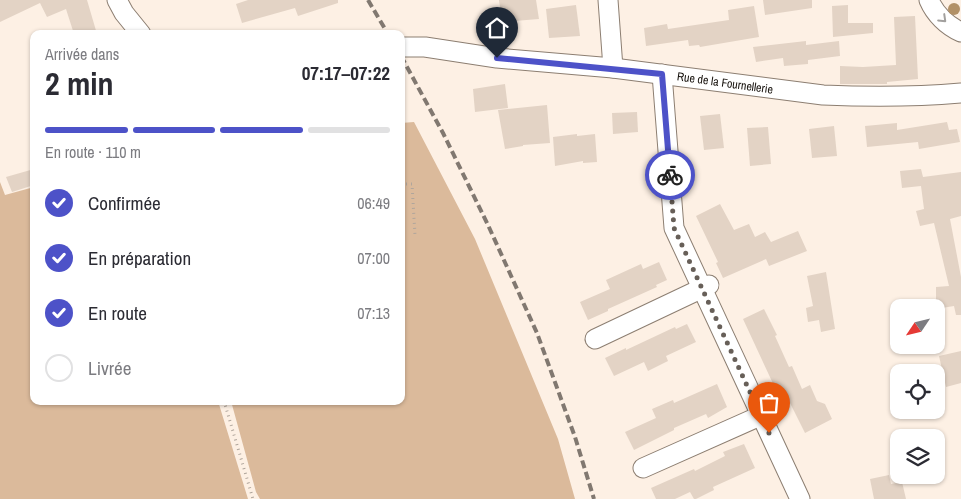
<!DOCTYPE html>
<html lang="fr">
<meta charset="utf-8">
<style>
:root{--surface:#fff;--page:#f2f2f3;--text:#2b2b33;--muted:#7c7c81;--line:#e1e1e2;--accent:#4d52c8}
body{margin:0;font-family:"Archivo Narrow",sans-serif;background:var(--page);color:var(--text);height:100vh;display:flex;flex-direction:column;font-size:19px;white-space:nowrap}
*{box-sizing:border-box;margin:0}
p{font-size:16px;color:var(--muted)}
.icon{flex:none;width:28px;height:28px;fill:none;stroke:currentColor;stroke-width:2;stroke-linecap:round;stroke-linejoin:round}
.map{position:relative;flex:1;overflow:hidden}
.sheet{position:absolute;left:30px;top:30px;width:375px;height:375px;display:flex;flex-direction:column;background:var(--surface);border-radius:10px;box-shadow:0 1px 4px #0004}
.sheet>*{flex:none}
.needle{width:32px;rotate:235deg}
.controls{position:absolute;left:890px;top:299px;display:grid;gap:10px}
.controls a{display:grid;place-items:center;width:55px;height:55px;border-radius:10px;background:var(--surface);box-shadow:0 1px 4px #0004;font-size:25px}
.pin{position:absolute;display:grid;place-items:center;width:42px;height:42px;color:#fff;margin:-51px -21px;border-radius:50% 50% 50% 0;rotate:-45deg;box-shadow:0 0 5px #0007}
.pin .icon{rotate:45deg}
.courier{position:absolute;display:grid;place-items:center;width:50px;height:50px;margin:-25px;border:4px solid #4d52c8;border-radius:50%;background:#fff;color:#222;box-shadow:0 1px 6px #0007}
.summary em{font-style:normal;font-weight:700}
.summary div{display:flex;flex-direction:column-reverse}
.summary{display:flex;align-items:center;justify-content:space-between;height:85px;padding:0 15px}
h1{font-size:32px;font-weight:700;line-height:38px}
.bar{display:grid;grid-template-columns:repeat(4,1fr);gap:8px 5px;align-content:center;height:60px;padding:0 15px}
.bar i{height:6px;border-radius:4px;background:var(--line)}
.bar .current{background:var(--accent)}
.bar p{grid-column:span 4}
ol{padding:0 15px;list-style:none}
li{display:flex;align-items:center;gap:15px;height:55px}
li p{margin-inline-start:auto}
li .icon{padding:5px;border-radius:50%;background:var(--accent);color:#fff;stroke-width:4}
li:last-child{color:var(--muted)}
li i{width:28px;height:28px;border:2px solid var(--line);border-radius:50%}
.map>svg:first-child{display:block}
.green{fill:#dbba9b}
.building{fill:#e3d3c5}
.lines{fill:none;stroke-linecap:round;stroke-linejoin:round}
.street-casing{stroke:#8c7e71;stroke-width:21}
.path{stroke:#b0a69c;stroke-width:3;stroke-dasharray:1 4;stroke-linecap:butt}
.street{stroke:#fff;stroke-width:19}
.rail{stroke:#817870;stroke-width:4;stroke-dasharray:8 4;stroke-linecap:butt}
.tree{fill:#b29167}
.oneway{stroke:#a2a09e}
.done{stroke:#675f58;stroke-width:5;stroke-dasharray:0 9}
.route{stroke:#4d52c8;stroke-width:6}
.labels{text-anchor:middle;dominant-baseline:central;stroke-width:4.5;stroke-linejoin:round;paint-order:stroke}
.street-label{font-size:12px;fill:#16110c;stroke:#fff}
</style>
<div class="map">
<svg width="961" height="499" viewBox="0 0 961 499">
<rect width="100%" height="100%" fill="#fdf0e4"/>
<g class="green">
<path d="M414,122L475,239L558,439L575,499H260L256,492L231,401H401V123Z"/>
<path d="M0,182L5,195L34,187V401H218L248,499H0Z"/>
</g>
<g class="building">
<path d="M0,0H87L97,34H74L66,9L47,17L40,3L0,22Z"/>
<path d="M248,0H338V3L298,16L295,8L242,23L236,4Z"/>
<path d="M499,0H536L539,19L502,22Z"/>
<path d="M763,0H812V8L765,15Z"/>
<path d="M576,5L580,36L549,38L546,9Z"/>
<path d="M848,5V23H873V33L833,37L832,6Z"/>
<path d="M754,6L759,37L700,47L699,45L689,46L688,40L646,46L644,28L667,24L668,29L729,20L728,10Z"/>
<path d="M915,16L918,79L887,82V84H840V66L863,67L896,65L894,17Z"/>
<path d="M806,41V45L839,41L840,56L808,60V64L784,66L783,58L756,62L753,47Z"/>
<path d="M505,84L508,108L475,112L473,89Z"/>
<path d="M547,105L550,143L523,145V146L505,149L498,110Z"/>
<path d="M637,112L638,132L613,134L612,113Z"/>
<path d="M720,114L724,148L704,150L700,116Z"/>
<path d="M947,122L949,130L957,129L960,142L919,149L918,142L867,147L865,126L897,123V130Z"/>
<path d="M834,126L837,156L812,158L809,129Z"/>
<path d="M768,127L771,164L750,166L747,128Z"/>
<path d="M577,134V136L595,134L597,162L583,163V161L555,166L553,137Z"/>
<path d="M34,169V185L12,192L6,177Z"/>
<path d="M921,169L923,177L961,172V216L950,219L961,277V315H956L954,306L936,309V287L949,286L934,223L920,226L916,211L924,209L921,186L902,188L900,171Z"/>
<path d="M720,204L734,230L749,224L755,237L765,232L771,242L798,231L807,251L769,266L766,259L723,278L716,263L718,262L696,216Z"/>
<path d="M659,262L667,280L656,285L657,287L608,309V311L588,320L580,302L610,289L606,280L641,264L643,269Z"/>
<path d="M826,272L835,329L821,332L819,320L808,322L806,308L813,306L807,276Z"/>
<path d="M764,309L777,335L775,336L789,367L792,366L802,389L810,385L817,401L825,404L832,419L805,433L782,387L776,390L743,319Z"/>
<path d="M687,324L696,342L666,356L668,361L648,371L644,362L614,376L605,358L626,348V350L675,327L676,329Z"/>
<path d="M961,351V383L946,387L939,356Z"/>
<path d="M717,384L727,407L708,418L706,414L674,428V430L634,450L625,432L656,418L652,409L673,400L674,403Z"/>
<path d="M744,444L755,468L713,487L714,490L696,499H694L690,492L675,499H656L651,488L694,469L695,471L725,456L723,452Z"/>
<path d="M889,475L891,484L902,482L906,499H874L870,479Z"/>
</g>
<g class="lines">
<g class="street-casing">
<g id="street">
<path d="M117,0L124,13L141,34"/>
<path d="M608,0L613,68"/>
<path d="M929,0C935,14 947,26 961,32"/>
<path d="M401,47H425L497,58L613,68L823,95C869,97 915,97 961,93"/>
<path d="M662,74L674,228L800,499"/>
<path d="M595,339L709,285"/>
<path d="M643,468L769,412"/>
</g>
</g>
<g class="path">
<path d="M401,184H412L415,235"/>
<path d="M224,401L253,499"/>
</g>
<use href="#street" class="street"/>
<g class="rail">
<path d="M368,0L388,34"/>
<path d="M401,56L443,133L488,225L537,333L575,437L594,499"/>
</g>
</g>
<circle class="tree" cx="954" cy="9" r="6"/>
<defs><path id="oneway-chevron" d="M-2-3.5L2.5 0L-2 3.5" fill="none" stroke-width="1.6" stroke-linecap="round" stroke-linejoin="round" transform="scale(1.25)"/></defs>
<use class="oneway" href="#oneway-chevron" transform="translate(943 19) rotate(44)"/>
<g class="lines">
<path class="done" d="M670,175L674,228L769,433"/>
<path class="route" d="M497,58L662,74L670,175"/>
</g>
<g class="labels">
<g class="street-label">
<text transform="translate(725 83) rotate(8)">Rue de la Fournellerie</text>
</g>
</g>
</svg>
<div class="controls">
<a><svg class="needle" viewBox="-14 -14 28 28"><path d="M0-13l5 13h-10z" fill="#e53935"/><path d="M0 13l5-13h-10z" fill="#7c7c81"/></svg></a>
<a><svg class="icon" aria-label="locate" viewBox="0 0 24 24"><circle cx="12" cy="12" r="6"/><path d="M12 2v4M12 18v4M2 12h4M18 12h4"/></svg></a>
<a><svg class="icon" aria-label="layers" viewBox="0 0 24 24"><path d="M12 4l9 5-9 5-9-5zM3 14l9 5 9-5"/></svg></a>
</div>
<div class="pin" style="left:769px;top:433px;background:#ea580c"><svg class="icon" aria-label="bag" viewBox="0 0 24 24"><path d="M5 8h14l-1 12H6zM9 8a3 3 0 0 1 6 0"/></svg></div>
<div class="pin" style="left:497px;top:58px;background:#1f2937"><svg class="icon" aria-label="home" viewBox="0 0 24 24"><path d="M3 11l9-7 9 7M6 9v11h12V9"/></svg></div>
<div class="courier" style="left:670px;top:175px"><svg class="icon" aria-label="bike" viewBox="0 0 24 24"><circle cx="6" cy="16" r="4"/><circle cx="18" cy="16" r="4"/><path d="M6 16l4-8h5l3 8M10 8l3 8H6M13 5h3"/></svg></div>
<section class="sheet">
<div class="summary"><div><h1>2 min</h1><p>Arrivée dans</p></div><em>07:17–07:22</em></div>
<div class="bar"><i class="current"></i><i class="current"></i><i class="current"></i><i></i><p>En route · 110 m</p></div>
<ol>
<li><svg class="icon" aria-label="check" viewBox="0 0 24 24"><path d="M5 12l5 5 9-10"/></svg>Confirmée<p>06:49</p></li>
<li><svg class="icon" aria-label="check" viewBox="0 0 24 24"><path d="M5 12l5 5 9-10"/></svg>En préparation<p>07:00</p></li>
<li><svg class="icon" aria-label="check" viewBox="0 0 24 24"><path d="M5 12l5 5 9-10"/></svg>En route<p>07:13</p></li>
<li><i></i>Livrée</li>
</ol>
</section>
</div>
